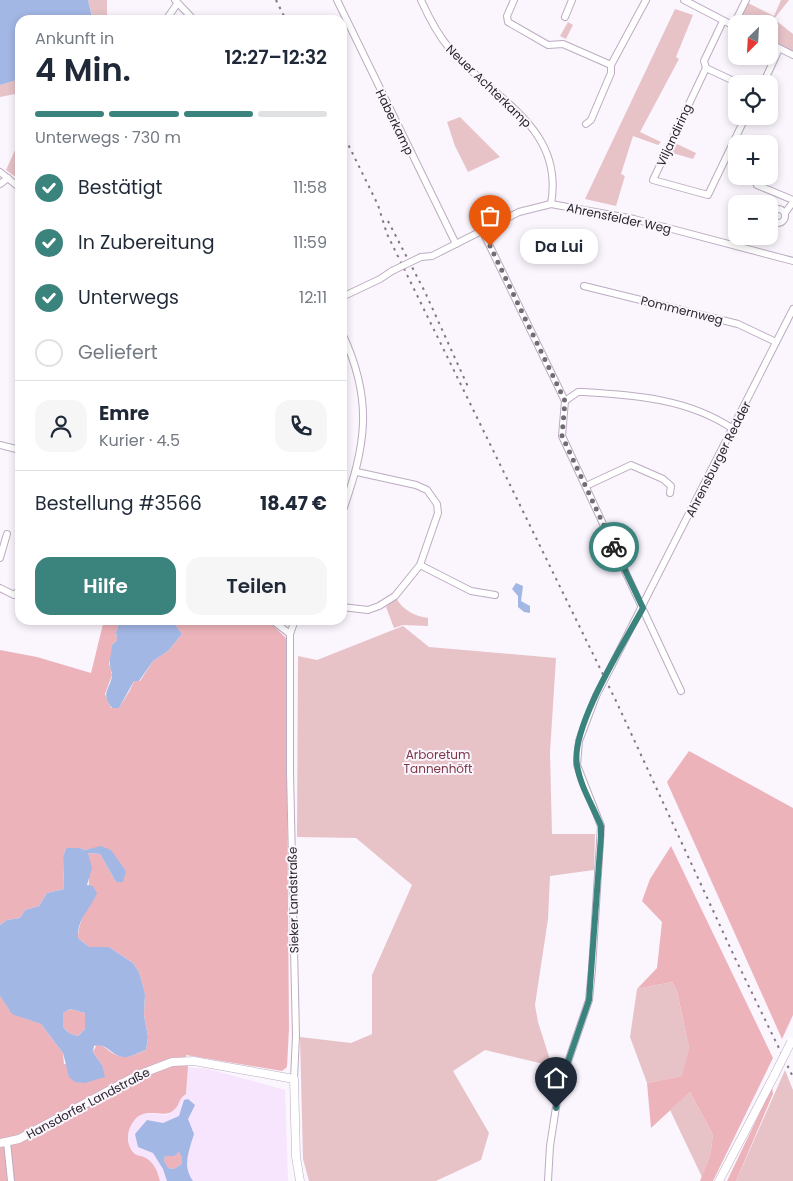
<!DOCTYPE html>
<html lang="de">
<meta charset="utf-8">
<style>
:root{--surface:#fff;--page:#f6f6f7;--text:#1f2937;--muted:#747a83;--line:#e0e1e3;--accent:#3b837d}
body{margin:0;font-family:Poppins,sans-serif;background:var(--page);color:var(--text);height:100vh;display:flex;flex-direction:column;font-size:19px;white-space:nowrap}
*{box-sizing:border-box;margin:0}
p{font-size:16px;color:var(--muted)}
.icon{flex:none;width:28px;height:28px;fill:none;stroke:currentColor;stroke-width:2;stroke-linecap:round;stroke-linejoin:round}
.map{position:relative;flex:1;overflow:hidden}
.panel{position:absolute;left:15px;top:15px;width:332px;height:610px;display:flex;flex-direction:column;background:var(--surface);border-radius:15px;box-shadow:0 2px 8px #0003}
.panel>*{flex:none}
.needle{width:32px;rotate:204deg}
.fabs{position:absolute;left:728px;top:15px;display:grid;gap:10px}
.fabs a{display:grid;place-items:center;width:50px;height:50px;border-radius:10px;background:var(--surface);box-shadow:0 2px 8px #0003;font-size:25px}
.pin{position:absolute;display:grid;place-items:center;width:42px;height:42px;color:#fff;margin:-51px -21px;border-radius:50% 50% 50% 0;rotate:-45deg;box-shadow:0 0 5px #0007}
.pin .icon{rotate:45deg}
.courier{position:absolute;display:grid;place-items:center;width:50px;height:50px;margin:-25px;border:4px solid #3b837d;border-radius:50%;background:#fff;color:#222;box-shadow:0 1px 6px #0007}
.bubble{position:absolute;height:35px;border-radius:15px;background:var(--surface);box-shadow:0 2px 8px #0003;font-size:16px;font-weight:600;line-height:35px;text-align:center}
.overview em{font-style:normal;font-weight:600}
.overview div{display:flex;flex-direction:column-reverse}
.overview{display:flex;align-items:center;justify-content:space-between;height:85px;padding:0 20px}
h1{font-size:32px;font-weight:600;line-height:38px}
.bar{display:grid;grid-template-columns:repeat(4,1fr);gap:8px 5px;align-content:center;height:60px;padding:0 20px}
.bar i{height:6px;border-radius:4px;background:var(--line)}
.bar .active{background:var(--accent)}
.bar p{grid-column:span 4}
.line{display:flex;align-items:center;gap:12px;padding:0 20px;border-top:1px solid var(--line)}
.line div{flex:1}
.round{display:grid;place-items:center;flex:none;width:52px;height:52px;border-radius:15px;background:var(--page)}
ol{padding:0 20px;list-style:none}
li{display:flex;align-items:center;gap:15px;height:55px}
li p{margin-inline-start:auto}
li .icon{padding:5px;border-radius:50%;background:var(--accent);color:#fff;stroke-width:4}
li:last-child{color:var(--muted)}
li i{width:28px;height:28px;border:2px solid var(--line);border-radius:50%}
.action{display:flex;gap:10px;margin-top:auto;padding:10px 20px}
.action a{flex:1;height:58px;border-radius:15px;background:var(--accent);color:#fff;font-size:20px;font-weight:600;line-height:58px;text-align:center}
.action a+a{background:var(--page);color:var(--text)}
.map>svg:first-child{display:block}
.built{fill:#f6e5fc}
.green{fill:#e7c3c8}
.forest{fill:#edb3bb}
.water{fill:#a3b7e5;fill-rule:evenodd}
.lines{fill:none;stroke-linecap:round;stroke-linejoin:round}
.minor-casing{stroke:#bcacc1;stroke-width:8}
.major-casing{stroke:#bcacc1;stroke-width:9}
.minor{stroke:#fff;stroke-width:6}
.major{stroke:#fff;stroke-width:8}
.rail{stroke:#7e7880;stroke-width:2;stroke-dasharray:2.5 5;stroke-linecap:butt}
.minor-bridge-casing{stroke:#bcacc1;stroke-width:8;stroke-linecap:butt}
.major-bridge-casing{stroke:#bcacc1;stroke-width:9;stroke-linecap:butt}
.minor-bridge{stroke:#fff;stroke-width:6}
.major-bridge{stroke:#fff;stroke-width:8}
.done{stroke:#726c75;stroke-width:5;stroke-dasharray:0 9}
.route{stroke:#3b837d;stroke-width:6}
.labels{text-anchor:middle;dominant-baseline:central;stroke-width:4;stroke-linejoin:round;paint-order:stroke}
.street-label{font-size:12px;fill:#29232b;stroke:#fbf5fe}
.park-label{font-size:12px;fill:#7e3846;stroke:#fbf5fe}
</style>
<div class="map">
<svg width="793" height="1181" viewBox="0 0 793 1181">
<rect width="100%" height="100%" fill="#fbf5fe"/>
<path class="built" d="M188,1067L209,1069L285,1090L288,1181H160L159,1175L146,1158L136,1155L130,1146L128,1137L129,1127L135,1119L144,1113L166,1115L175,1109L180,1098L186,1094Z"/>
<g class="green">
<path d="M88,0H107V20H91L92,16Z"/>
<path d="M781,0H789L774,19L793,34V53L769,41V24H736L746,2L774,16Z"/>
<path d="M675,9L693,15L676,57L679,59L640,132L661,142L658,145L633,136L621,174L625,176L616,206L585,199Z"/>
<path d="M568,22L573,25L566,39L560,36Z"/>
<path d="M20,79V93L0,97V85Z"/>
<path d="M460,117L500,157L468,172L455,146L447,122Z"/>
<path d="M20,139V180L6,170Z"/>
<path d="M673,142L696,153L693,159L669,152Z"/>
<path d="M396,598C403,610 414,616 428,618V626L403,625L394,628L386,607Z"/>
<path d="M403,626L429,647L556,658L550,752L552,834H595L594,870L550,876L548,919L535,1005L538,1022L552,1066L485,1050L453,1071L489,1133L481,1160L436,1181H309L303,1159L300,1037L351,1043L372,1034V975L412,885L356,838L297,837L298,656L317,660Z"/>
<path d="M672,982L677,991L689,1048L683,1076L647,1083L630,1037L637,989Z"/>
<path d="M785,1070L793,1090V1181H736Z"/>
<path d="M690,1092L713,1135L710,1156L702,1177L670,1110Z"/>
</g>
<g class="forest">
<path d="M104,620H120L116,632L117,640L112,645L113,655L109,663L112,675L105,694L111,708H119L130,690L134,681H140L153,661L168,651L182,634L172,620H267L286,638L289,1029L287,1067L282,1071L186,1055L188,1067L186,1094C178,1099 180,1104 175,1109C164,1121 146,1104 133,1122C126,1131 126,1146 135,1154C138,1156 143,1156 146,1158C154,1163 158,1172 160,1181H0V996L12,1013L41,1024L63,1053L64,1064L102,1065L93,1052L97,1044C105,1046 107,1050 114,1054C125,1060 136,1054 146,1050L148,1037L144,1015L145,995L139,972L133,963L109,947H89L78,938C78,926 83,918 86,908C90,897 89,865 88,853L100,854L116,882L126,871C110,852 112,844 85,850L80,848H66L63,857L64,889L47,893L39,906L25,910L20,918L7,920L0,925V650L37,657L91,673Z"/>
<path d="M689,751L793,808V1015L782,1039L667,782Z"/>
<path d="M671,846L773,1058L713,1181H700L710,1156L713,1135L690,1092L651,1128L647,1083L682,1076L689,1048L677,991L672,982L637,989L657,968L662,922L642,901L650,879Z"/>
<path d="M70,1009L85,1013V1029L78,1036L69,1033L63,1027V1013Z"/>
<path d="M772,1087L773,1094L736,1181H727Z"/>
<path d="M179,1152L182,1158V1164L174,1169L167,1168L164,1161L165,1156H172Z"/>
</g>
<g class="water">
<path d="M0,0H88L92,17L91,20H20V79L0,85Z"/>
<path d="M516,583L523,586L521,601L530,606V613L524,612L518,607V596L512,589Z"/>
<path d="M120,620H172L182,634L168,651L153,661L139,681H134L119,708H112C99,691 112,689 112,673C111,671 110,668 110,665C109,659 112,652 112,645L117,640L116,632Z"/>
<path d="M101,846L111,850L126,871L123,882H116L100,854L88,853L92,868L87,885L93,886L97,893C91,909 77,918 78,938L89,947H109L133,963L139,972L145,994L144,1015L148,1037L146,1050C139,1052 130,1058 123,1057C111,1056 107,1042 94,1046L93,1052L102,1065L105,1077L85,1083L75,1082L69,1077L63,1053L41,1024L12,1014L0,996V925L7,920L20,918L25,910L39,906L47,893L64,889L63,857L66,848H80L85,850ZM70,1009L85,1013V1029L78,1036L69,1033L63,1027V1013Z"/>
<path d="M188,1099L195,1105L188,1119L194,1134C189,1151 182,1166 193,1181H167L163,1169L153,1153L138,1147L135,1134L147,1120L163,1123L179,1116L184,1100ZM179,1152L182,1158V1164L174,1169L168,1168L164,1161L165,1156H174Z"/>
</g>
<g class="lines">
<g class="minor-casing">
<g id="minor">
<path d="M175,0L194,20"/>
<path d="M337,0L456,244"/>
<path d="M421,0C429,18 437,34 450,49C492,99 565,126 551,204"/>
<path d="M514,0L507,16L508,22L548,45L563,44L611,65L646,0"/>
<path d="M684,0L736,27"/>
<path d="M565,17L572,0"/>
<path d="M166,20L177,4"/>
<path d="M723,21L704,61L706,68L653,180L708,195L746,116"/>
<path d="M733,26L746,0"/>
<path d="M769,43L793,55"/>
<path d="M706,68L740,84"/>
<path d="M763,84L779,49"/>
<path d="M586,124L591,120L611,73V65"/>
<path d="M0,172L20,188"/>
<path d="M0,184L8,178"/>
<path d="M757,185L793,200"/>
<circle cx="778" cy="216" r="7"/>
<path d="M785,213L793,202"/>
<path d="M482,230L565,401"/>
<path d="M421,257L432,256L519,212L551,204L634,219L793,261"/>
<path d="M584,286L738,324L776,342"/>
<path d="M342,297L380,279L392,271"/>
<path d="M342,333C374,401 366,445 342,513"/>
<path d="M565,401L562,436L681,691"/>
<path d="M565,401L578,392H583C635,395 689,399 733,429"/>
<path d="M0,445L20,450"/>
<path d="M586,486L631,465L663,479L671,486L670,493"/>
<path d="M0,558L7,534"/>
<path d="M420,565L471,591L495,595"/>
<path d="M0,588L14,595L20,589"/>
<path d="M342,607L368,610L379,606L395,596L420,565L438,513L437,504L427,490L416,485L357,472"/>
<path d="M272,620L290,634"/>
<path d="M612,665L793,309"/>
<path d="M294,1079L296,1036L290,772V634L295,620"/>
<path d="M7,1142L11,1181"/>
<path d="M548,1181L550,1146L559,1088L589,1000L592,969L601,826L577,765L579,741L596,696"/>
</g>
</g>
<g class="major-casing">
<g id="major">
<path d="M0,1143L19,1139L138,1075L172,1062L194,1061L294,1079L296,1157L300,1181"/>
<path d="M719,1181L775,1074"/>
</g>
</g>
<use href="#minor" class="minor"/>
<use href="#major" class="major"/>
<g class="rail">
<path d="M276,0L286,20"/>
<path d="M342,132L378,205L387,234L617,703L735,958L793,1077"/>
<path d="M388,221L425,292L469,389"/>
</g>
<g class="minor-bridge-casing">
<g id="minor-bridge">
<path d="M392,271L421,257"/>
<path d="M596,696L612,665"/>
</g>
</g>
<g class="major-bridge-casing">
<path id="major-bridge" d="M775,1074L791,1042"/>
</g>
<use href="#minor-bridge" class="minor-bridge"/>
<use href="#major-bridge" class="major-bridge"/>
</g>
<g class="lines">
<path class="done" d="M490,246L565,401L562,436L614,547"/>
<path class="route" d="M556,1108L559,1088L589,1000L601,836V826C593,806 580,786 577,765C570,728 624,643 643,608L614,547"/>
</g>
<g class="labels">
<g class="street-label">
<text transform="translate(489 86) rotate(44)">Neuer Achterkamp</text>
<text transform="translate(395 122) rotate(64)">Haberkamp</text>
<text transform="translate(674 135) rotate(-65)">Viljandiring</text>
<text transform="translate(619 218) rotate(12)">Ahrensfelder Weg</text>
<text transform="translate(682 310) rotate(14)">Pommernweg</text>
<text transform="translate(718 459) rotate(-63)">Ahrensburger Redder</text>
<text transform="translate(293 900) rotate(-91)">Sieker Landstraße</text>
<text transform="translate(88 1103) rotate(-28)">Hansdorfer Landstraße</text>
</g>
<g class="park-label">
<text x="438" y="754">Arboretum<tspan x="438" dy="14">Tannenhöft</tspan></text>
</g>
</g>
</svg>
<div class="fabs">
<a><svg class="needle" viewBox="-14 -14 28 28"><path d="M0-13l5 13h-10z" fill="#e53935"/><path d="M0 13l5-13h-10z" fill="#747a83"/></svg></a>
<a><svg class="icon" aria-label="locate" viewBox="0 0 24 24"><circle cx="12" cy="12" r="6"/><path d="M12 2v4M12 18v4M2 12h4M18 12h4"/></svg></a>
<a>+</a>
<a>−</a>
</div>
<div class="pin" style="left:490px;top:246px;background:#ea580c"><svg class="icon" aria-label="bag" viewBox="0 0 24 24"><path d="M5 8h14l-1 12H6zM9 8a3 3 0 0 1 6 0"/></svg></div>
<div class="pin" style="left:556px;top:1108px;background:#1f2937"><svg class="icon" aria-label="home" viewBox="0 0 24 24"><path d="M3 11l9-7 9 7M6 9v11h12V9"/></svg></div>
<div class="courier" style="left:614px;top:547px"><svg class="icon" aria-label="bike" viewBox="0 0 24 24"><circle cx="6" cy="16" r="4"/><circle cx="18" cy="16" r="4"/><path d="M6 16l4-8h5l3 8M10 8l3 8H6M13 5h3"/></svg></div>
<div class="bubble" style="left:520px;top:229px;width:78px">Da Lui</div>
<section class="panel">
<div class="overview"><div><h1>4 Min.</h1><p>Ankunft in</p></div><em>12:27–12:32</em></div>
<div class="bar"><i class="active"></i><i class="active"></i><i class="active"></i><i></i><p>Unterwegs · 730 m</p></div>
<ol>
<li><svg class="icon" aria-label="check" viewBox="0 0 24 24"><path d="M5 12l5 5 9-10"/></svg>Bestätigt<p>11:58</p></li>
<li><svg class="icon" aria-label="check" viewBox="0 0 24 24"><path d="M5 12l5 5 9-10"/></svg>In Zubereitung<p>11:59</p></li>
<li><svg class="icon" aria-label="check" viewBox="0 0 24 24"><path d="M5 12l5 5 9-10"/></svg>Unterwegs<p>12:11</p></li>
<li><i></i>Geliefert</li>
</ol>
<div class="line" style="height:90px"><a class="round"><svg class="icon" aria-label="person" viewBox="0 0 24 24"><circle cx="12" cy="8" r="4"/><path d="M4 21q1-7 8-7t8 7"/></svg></a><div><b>Emre</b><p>Kurier · 4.5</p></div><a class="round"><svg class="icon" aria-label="phone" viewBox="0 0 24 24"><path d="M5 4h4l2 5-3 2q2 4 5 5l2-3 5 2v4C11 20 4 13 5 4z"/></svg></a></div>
<div class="line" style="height:65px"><div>Bestellung #3566</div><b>18.47 €</b></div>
<div class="action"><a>Hilfe</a><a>Teilen</a></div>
</section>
</div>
